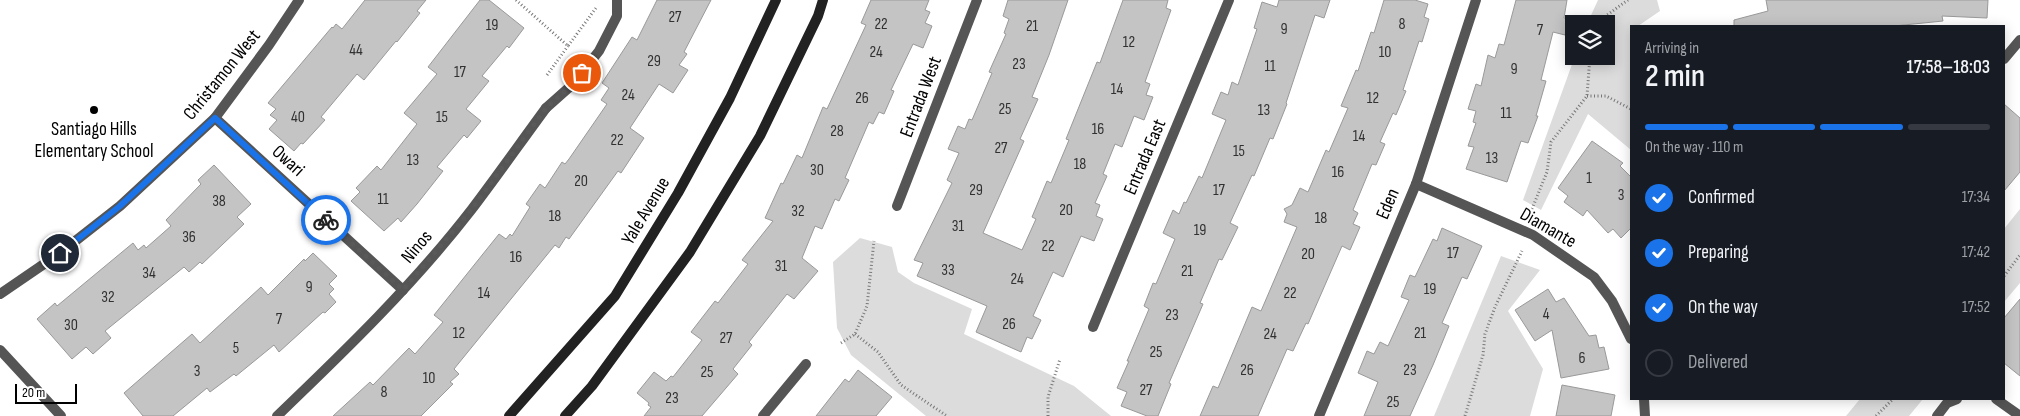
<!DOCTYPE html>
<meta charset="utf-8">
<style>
:root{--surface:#171b24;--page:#242831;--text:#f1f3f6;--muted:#9ea1a6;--line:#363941;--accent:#1a73e8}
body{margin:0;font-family:"Sofia Sans Condensed",sans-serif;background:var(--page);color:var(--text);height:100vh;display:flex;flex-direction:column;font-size:19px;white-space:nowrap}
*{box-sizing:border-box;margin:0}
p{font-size:16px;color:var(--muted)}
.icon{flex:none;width:28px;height:28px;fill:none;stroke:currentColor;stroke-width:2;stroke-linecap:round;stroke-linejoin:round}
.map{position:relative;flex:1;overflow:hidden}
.details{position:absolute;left:1630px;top:25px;width:375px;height:375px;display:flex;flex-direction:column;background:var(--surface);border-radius:0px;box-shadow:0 2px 12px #0003}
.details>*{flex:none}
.tools{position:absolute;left:1565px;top:15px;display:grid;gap:10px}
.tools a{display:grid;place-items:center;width:50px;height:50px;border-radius:0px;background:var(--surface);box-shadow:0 2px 12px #0003;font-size:25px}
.scale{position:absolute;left:15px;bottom:12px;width:62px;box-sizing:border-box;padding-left:5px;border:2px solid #000;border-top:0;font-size:14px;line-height:18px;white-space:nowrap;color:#000;-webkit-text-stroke:4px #fff;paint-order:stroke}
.pin{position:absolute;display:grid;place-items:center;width:42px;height:42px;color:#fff;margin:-21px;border:2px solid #fff;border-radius:50%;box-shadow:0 1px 5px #0007}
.courier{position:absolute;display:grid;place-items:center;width:50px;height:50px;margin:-25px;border:4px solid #1a73e8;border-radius:50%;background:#fff;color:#222;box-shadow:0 1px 6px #0007}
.head em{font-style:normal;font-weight:600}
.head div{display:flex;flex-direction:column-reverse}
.head{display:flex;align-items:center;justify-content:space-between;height:85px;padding:0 15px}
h1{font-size:32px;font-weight:600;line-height:38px}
.bar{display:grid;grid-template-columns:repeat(4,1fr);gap:8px 5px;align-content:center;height:60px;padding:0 15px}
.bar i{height:6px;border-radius:4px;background:var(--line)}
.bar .on{background:var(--accent)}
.bar p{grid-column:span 4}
ol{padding:0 15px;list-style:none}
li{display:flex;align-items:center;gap:15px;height:55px}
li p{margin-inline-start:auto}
li .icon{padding:5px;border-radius:50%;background:var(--accent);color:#fff;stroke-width:4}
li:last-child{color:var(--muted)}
li i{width:28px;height:28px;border:2px solid var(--line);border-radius:50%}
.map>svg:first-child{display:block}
.green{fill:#dcdcdc}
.building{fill:#c4c4c4;stroke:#999}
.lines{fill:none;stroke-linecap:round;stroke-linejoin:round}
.path{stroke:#777;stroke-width:3;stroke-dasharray:1 2.5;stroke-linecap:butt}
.service{stroke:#555;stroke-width:10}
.minor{stroke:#555;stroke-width:10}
.tertiary{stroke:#555;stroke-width:10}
.secondary{stroke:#222;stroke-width:10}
.done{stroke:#595959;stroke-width:5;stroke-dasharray:0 9}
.route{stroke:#1a73e8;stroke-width:6}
.poi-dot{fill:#000;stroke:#fff;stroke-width:2}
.labels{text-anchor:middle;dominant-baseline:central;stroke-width:4.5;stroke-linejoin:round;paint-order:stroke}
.number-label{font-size:16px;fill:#313131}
.street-label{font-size:19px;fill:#000;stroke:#fff}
.poi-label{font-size:19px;fill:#000;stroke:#fff}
</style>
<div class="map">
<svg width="2020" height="416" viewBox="0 0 2020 416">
<rect width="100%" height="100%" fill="#fff"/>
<g class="green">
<path d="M1598,0H1657L1660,11L1638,26H1631V150L1588,114L1541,210L1523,200L1575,56H1606V24H1587Z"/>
<path d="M2020,209V283L2004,302V229Z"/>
<path d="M860,238L892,247L898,272L914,283L972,309L964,334L1074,386L1111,416H926L851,355L837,328L833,262Z"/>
<path d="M1501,256L1540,270L1508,311L1543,369L1530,416H1434Z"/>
<path d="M1860,399H1923L1909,416H1846Z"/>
</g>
<g class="building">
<path d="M365,0H426L417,11L420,13L397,42L396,41L364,80L357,74L321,117L325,120L303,144L301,143L294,151L269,129L277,120L270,115L276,109L268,103L332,27L333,28L336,24L342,29Z"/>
<path d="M480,0H489L524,28L509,48L507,46L482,76L489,81L466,109L481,121L467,138L464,135L437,167L443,171L417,204L401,222L398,218L384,231L351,201L360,192L356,188L377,166L381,170L417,124L404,113L437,74L428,67Z"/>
<path d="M657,0H711L684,52L687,54L679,65L688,70L673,93L659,84L630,128L644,138L621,173L618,171L569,239L566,237L559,248L555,245L454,369L459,374L450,382L453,384L421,416H333L370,382L373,385L409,348L415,354L443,322L434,315L499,234L506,239L510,234L512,236L530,207L526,204L540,184L545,188L562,162L565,164L569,159L607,104L601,100L609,88L602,83L632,37L637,40Z"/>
<path d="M871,0H929L925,10L930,12L925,23L932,26L923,48L913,44L891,90L894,91L884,114L879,112L873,124L869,122L845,178L849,180L839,201L835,199L822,229L815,226L802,258L818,271L794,299L787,294L749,342L752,345L733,369L738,374L702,416H644L651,407L648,405L649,403L637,393L654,372L666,381L671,376L673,377L702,340L691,332L715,301L718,303L748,264L742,260L773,221L765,218L781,183L783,184L797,155L802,158L823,107L827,109L866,25L861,23Z"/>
<path d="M1008,0H1068L1049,55L1032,97L1038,99L1020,139L1024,141L983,233L1022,250L1036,219L1032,217L1047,181L1051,183L1069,140L1066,139L1097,62L1100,63L1123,0H1168L1166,8L1171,10L1145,82L1150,84L1146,95L1153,97L1144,120L1134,116L1122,147L1115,144L1103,174L1107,176L1095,203L1100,205L1096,216L1103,219L1094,241L1081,236L1063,277L1053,272L1033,316L1041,320L1032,339L1027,337L1021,352L976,332L987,306L917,276L923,263L914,260L952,183L947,180L959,153L948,149L958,126L965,129L969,119L972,120L992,73L989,72L1006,34L1004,33L1009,19L1003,16Z"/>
<path d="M1279,0H1330L1324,18L1315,15L1286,103L1287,104L1273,139L1270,138L1254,176L1252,175L1230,223L1238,227L1222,260L1219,259L1200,303L1203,304L1169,383L1171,384L1158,416H1147L1121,406L1127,392L1117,388L1129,361H1127L1149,309L1144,306L1153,283L1156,284L1175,239L1163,233L1173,210L1179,214L1184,202L1186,203L1199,176L1202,178L1226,120L1212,114L1221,92L1228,95L1232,82L1238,85L1257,29L1254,28L1262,2L1277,7Z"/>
<path d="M1384,0H1415L1428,4L1424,17L1429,19L1422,42L1419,41L1403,90L1406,91L1396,115L1393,113L1380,142L1385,144L1376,165L1372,164L1353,210L1358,213L1353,224L1360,227L1350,250L1342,246L1308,324L1306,323L1293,351L1287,349L1258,416H1200L1213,386L1218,388L1252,307L1261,311L1297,227L1284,222L1287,214L1284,209L1292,205L1300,188L1308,192L1326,150L1329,152L1348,108L1341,106L1356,70L1358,71L1371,32L1374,33Z"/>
<path d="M1516,0H1567L1564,18L1570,19L1565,35L1553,32L1541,80L1546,81L1536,116H1538L1528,143L1521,141L1507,182L1466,169L1474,147L1468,146L1476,123L1473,122L1476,111L1468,109L1476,84L1481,86L1488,55L1495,58L1499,44L1504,45Z"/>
<path d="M1766,0H1988L1987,18L1942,16L1943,21L1894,26H1734V20L1768,11Z"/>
<path d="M2004,104L2020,118V172L2004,191Z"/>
<path d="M1592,141L1623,163L1620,166L1631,177V228L1621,238L1613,229L1608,233L1587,210L1583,216L1564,202L1568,196L1558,188Z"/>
<path d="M214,165L251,204L237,217L244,224L202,264L200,262L189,272L184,267L105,331L111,338L93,354L86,347L72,359L37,319L55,303L57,306L133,243L138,250L144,245L146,248L171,226L166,220L201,184L198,180Z"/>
<path d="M1442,228L1482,246L1467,279L1462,277L1442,323L1449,326L1433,365L1410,416H1364L1378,382L1358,373L1367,351L1374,354L1380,342L1388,346L1409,300L1401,297L1410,275L1415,277L1433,239L1437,241Z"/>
<path d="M313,253L337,276L329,284L334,289L329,294L336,302L325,313L323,312L279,352L274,345L236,376L234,374L210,392L207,388L173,416H143L124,393L192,334L200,343L261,287L268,295L304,259L305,261Z"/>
<path d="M1548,289L1556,302L1564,298L1589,336L1596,335L1599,348L1604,347L1609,369L1561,378L1552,330L1535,341L1515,310Z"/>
<path d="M2020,299V376L2004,363V318Z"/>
<path d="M858,370L892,397L876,416H816L845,379L849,382Z"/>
<path d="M1562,385L1615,395L1611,416H1556Z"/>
</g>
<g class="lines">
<g class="path">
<path d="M516,0L568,46L596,8"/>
<path d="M1597,24L1600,20L1628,0"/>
<path d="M547,75L568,46"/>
<path d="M1587,96H1606L1631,109"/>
<path d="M1532,209L1547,172L1551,142L1587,96L1590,56"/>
<path d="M2004,276L2020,255"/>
<path d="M855,334L878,352L901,385L947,416"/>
<path d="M841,343L855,334L867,306L874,241"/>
<path d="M1048,416V397L1060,359"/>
<path d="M1465,416L1483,355L1485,334L1495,307L1522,251"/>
<path d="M1876,416L1893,399"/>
</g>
<path class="service" d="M546,108L573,84L599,51L617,16V0"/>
<g class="minor">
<path d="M2004,59L2020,40"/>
<path d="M215,118L403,290"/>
<path d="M1416,184L1533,235L1594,277L1612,301L1631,339"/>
<path d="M897,206L977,0"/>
<path d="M0,294L60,253L120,206L215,118L269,45L299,0"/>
<path d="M1093,327L1229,0"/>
<path d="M1644,399L1645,416"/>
<path d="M1996,399L2020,416"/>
<path d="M277,416C346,350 414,284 472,209C497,176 521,142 546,108"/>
<path d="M763,416L806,364"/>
<path d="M1319,416L1416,184L1476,0"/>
<path d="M1937,416L1947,403L1957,399"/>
</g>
<path class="tertiary" d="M0,350L61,416"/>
<g class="secondary">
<path d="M509,416L615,296L678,193L730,98L776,0"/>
<path d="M565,416L592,386L690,252L760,136L818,16L823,0"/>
</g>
</g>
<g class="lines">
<path class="done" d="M326,220L403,290L471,210L546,108L573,84L582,73"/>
<path class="route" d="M60,253L120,206L215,118L326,220"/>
</g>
<circle class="poi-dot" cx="94" cy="110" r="5"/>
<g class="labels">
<g class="number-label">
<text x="675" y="17">27</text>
<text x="881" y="24">22</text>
<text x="1402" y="24">8</text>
<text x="492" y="25">19</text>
<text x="1032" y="26">21</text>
<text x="1284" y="29">9</text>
<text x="1540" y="30">7</text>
<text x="1129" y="42">12</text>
<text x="356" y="50">44</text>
<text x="876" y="52">24</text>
<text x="1385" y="52">10</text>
<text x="654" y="61">29</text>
<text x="1019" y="64">23</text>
<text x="1270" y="66">11</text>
<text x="1514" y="69">9</text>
<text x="460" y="72">17</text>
<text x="1117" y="89">14</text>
<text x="628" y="95">24</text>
<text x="862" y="98">26</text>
<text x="1373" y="98">12</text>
<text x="1005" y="109">25</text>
<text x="1264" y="110">13</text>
<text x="1506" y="113">11</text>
<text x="298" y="117">40</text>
<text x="442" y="117">15</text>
<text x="1098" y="129">16</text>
<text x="837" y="131">28</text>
<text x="1359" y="136">14</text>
<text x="617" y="140">22</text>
<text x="1001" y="148">27</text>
<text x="1239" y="151">15</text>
<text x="1492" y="158">13</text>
<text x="413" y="160">13</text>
<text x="1080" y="164">18</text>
<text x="817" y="170">30</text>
<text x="1338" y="172">16</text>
<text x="1589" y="178">1</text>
<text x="581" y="181">20</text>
<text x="976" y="190">29</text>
<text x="1219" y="190">17</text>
<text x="1621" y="195">3</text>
<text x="383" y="199">11</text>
<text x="219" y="201">38</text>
<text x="1066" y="210">20</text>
<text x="798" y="211">32</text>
<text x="555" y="216">18</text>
<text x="1321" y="218">18</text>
<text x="958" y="226">31</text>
<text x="1200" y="230">19</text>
<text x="189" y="237">36</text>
<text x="1048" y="246">22</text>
<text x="1453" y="253">17</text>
<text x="1308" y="254">20</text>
<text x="516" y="257">16</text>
<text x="781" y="266">31</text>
<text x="948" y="270">33</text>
<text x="1187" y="271">21</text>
<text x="149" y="273">34</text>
<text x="1017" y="279">24</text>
<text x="309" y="287">9</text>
<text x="1430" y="289">19</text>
<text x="484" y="293">14</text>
<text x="1290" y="293">22</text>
<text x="108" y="297">32</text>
<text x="1546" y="314">4</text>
<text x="1172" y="315">23</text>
<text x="279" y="319">7</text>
<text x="1009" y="324">26</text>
<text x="71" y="325">30</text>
<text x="459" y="333">12</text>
<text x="1420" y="333">21</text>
<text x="1270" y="334">24</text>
<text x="726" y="338">27</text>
<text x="236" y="348">5</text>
<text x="1156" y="352">25</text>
<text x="1582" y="358">6</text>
<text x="1247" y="370">26</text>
<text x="1410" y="370">23</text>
<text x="197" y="371">3</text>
<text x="707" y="372">25</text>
<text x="429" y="378">10</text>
<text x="1146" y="390">27</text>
<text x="384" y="392">8</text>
<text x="672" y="398">23</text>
<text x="1393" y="402">25</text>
</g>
<g class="street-label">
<text transform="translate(222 75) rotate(-51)">Christamon West</text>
<text transform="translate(921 97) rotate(-69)">Entrada West</text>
<text transform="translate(1145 157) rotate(-67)">Entrada East</text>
<text transform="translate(288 161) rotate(42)">Owari</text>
<text transform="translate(1388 204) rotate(-67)">Eden</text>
<text transform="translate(646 211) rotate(-59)">Yale Avenue</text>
<text transform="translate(1548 228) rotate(30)">Diamante</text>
<text transform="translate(417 247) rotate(-50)">Ninos</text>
</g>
<g class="poi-label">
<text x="94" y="129">Santiago Hills<tspan x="94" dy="22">Elementary School</tspan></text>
</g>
</g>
</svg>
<div class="tools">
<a><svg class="icon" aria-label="layers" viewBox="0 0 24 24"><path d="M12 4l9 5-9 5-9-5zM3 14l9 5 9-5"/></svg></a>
</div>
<div class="scale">20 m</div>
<div class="pin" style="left:582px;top:73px;background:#ea580c"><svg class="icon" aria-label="bag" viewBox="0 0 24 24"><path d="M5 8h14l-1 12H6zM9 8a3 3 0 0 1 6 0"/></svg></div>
<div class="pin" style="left:60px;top:253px;background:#1f2937"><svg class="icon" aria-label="home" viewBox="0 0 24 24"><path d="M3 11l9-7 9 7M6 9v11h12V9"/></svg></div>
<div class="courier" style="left:326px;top:220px"><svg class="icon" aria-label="bike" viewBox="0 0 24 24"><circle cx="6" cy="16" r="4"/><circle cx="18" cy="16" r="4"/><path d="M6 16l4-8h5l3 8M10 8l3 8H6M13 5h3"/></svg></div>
<section class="details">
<div class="head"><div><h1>2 min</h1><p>Arriving in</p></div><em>17:58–18:03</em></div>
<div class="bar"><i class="on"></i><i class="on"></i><i class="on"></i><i></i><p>On the way · 110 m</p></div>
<ol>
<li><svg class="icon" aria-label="check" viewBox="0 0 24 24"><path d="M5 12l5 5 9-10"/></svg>Confirmed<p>17:34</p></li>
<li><svg class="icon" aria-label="check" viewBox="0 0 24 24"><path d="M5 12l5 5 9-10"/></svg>Preparing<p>17:42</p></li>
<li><svg class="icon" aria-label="check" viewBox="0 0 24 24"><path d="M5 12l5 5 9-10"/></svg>On the way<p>17:52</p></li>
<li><i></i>Delivered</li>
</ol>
</section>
</div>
